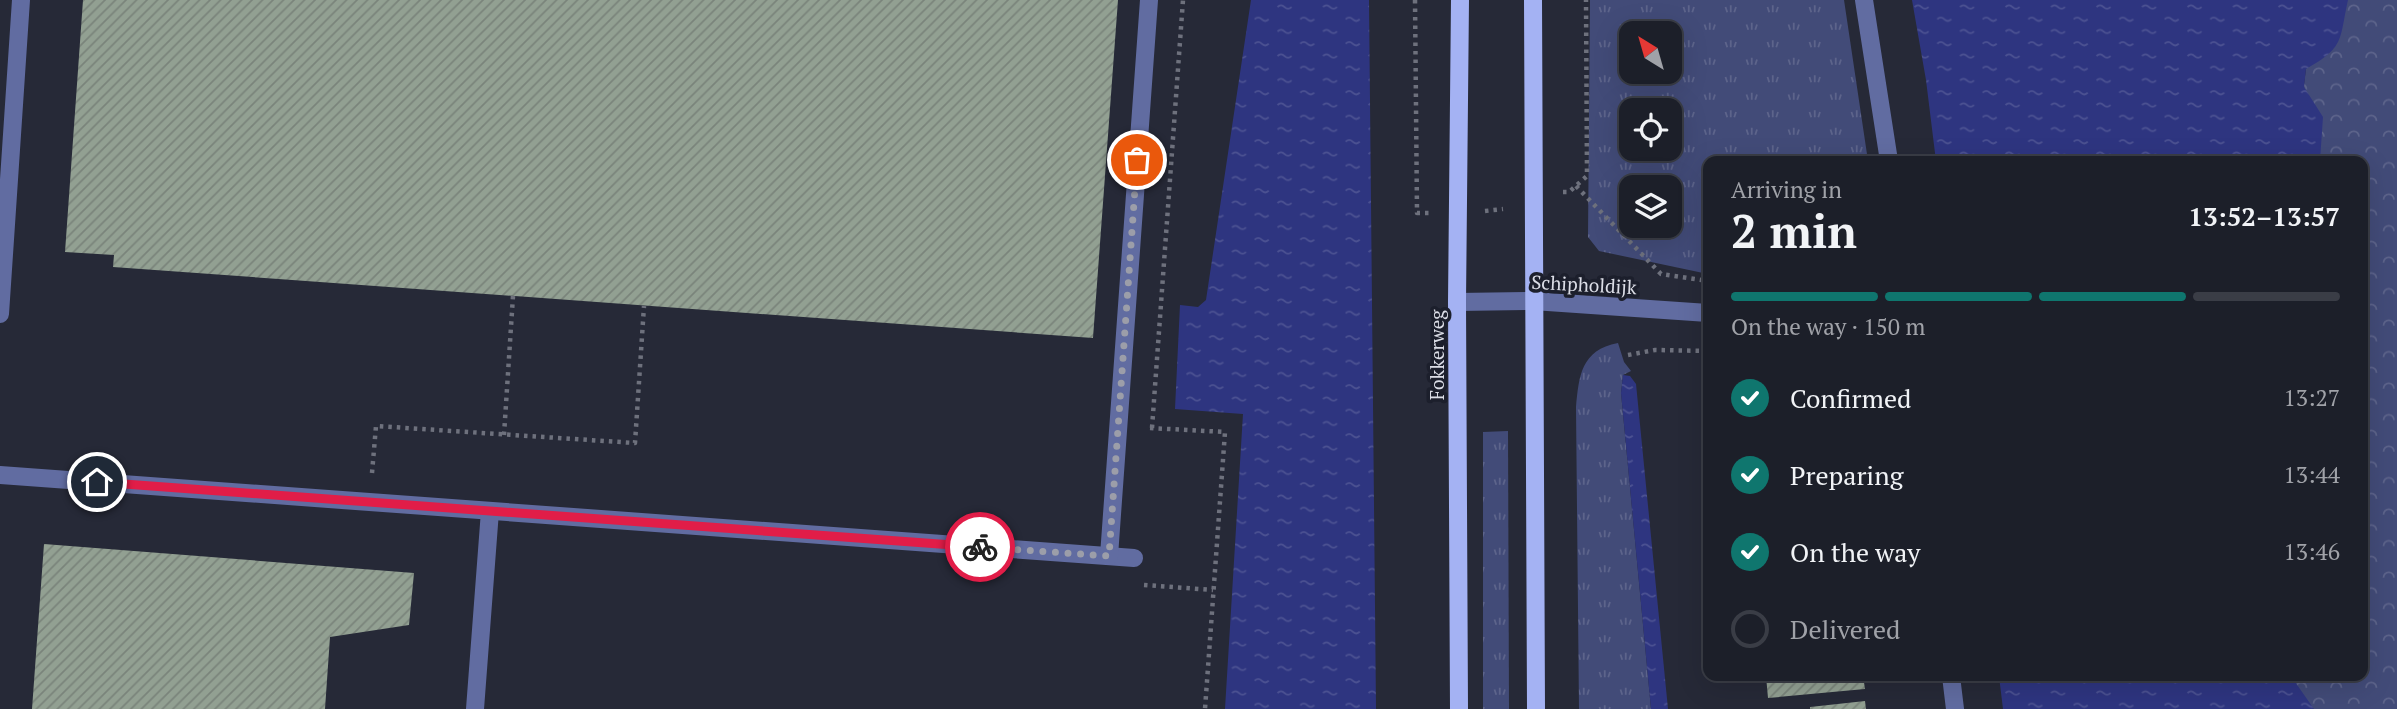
<!DOCTYPE html>
<meta charset="utf-8">
<style>
:root{--surface:#1c1f29;--page:#292c35;--text:#f1f3f6;--muted:#a0a2a8;--line:#3a3d46;--accent:#0f766e}
body{margin:0;font-family:"PT Serif",serif;background:var(--page);color:var(--text);height:100vh;display:flex;flex-direction:column;font-size:26px;white-space:nowrap}
*{box-sizing:border-box;margin:0}
p{font-size:23px;color:var(--muted)}
.icon{flex:none;width:38px;height:38px;fill:none;stroke:currentColor;stroke-width:2;stroke-linecap:round;stroke-linejoin:round}
.map{position:relative;flex:1;overflow:hidden}
.details{position:absolute;left:1703px;top:156px;width:665px;height:525px;display:flex;flex-direction:column;background:var(--surface);border-radius:14px;box-shadow:0 7px 28px #0002,0 0 0 2px var(--line)}
.details>*{flex:none}
.needle{width:46px;rotate:323deg}
.controls{position:absolute;left:1619px;top:21px;display:grid;gap:14px}
.controls a{display:grid;place-items:center;width:63px;height:63px;border-radius:14px;background:var(--surface);box-shadow:0 7px 28px #0002,0 0 0 2px var(--line);font-size:35px}
.pin{position:absolute;display:grid;place-items:center;width:60px;height:60px;color:#fff;margin:-30px;border:4px solid #fff;border-radius:50%;box-shadow:0 2px 7px #0007}
.courier{position:absolute;display:grid;place-items:center;width:70px;height:70px;margin:-35px;border:5px solid #e11d48;border-radius:50%;background:#fff;color:#222;box-shadow:0 2px 9px #0007}
.summary em{font-style:normal;font-weight:800}
.summary div{display:flex;flex-direction:column-reverse}
.summary{display:flex;align-items:center;justify-content:space-between;height:119px;padding:0 28px}
h1{font-size:46px;font-weight:800;line-height:52px}
.bar{display:grid;grid-template-columns:repeat(4,1fr);gap:10px 7px;align-content:center;height:84px;padding:0 28px}
.bar i{height:9px;border-radius:5px;background:var(--line)}
.bar .active{background:var(--accent)}
.bar p{grid-column:span 4}
ol{padding:0 28px;list-style:none}
li{display:flex;align-items:center;gap:21px;height:77px}
li p{margin-inline-start:auto}
li .icon{padding:7px;border-radius:50%;background:var(--accent);color:#fff;stroke-width:4}
li:last-child{color:var(--muted)}
li i{width:38px;height:38px;border:4px solid var(--line);border-radius:50%}
.map>svg:first-child{display:block}
.grass{fill:url(#grass-tufts);fill-rule:evenodd}
.forest{fill:url(#forest-crowns)}
.water{fill:url(#water-ripples)}
.building{fill:url(#building-hatch)}
.lines{fill:none;stroke-linecap:round;stroke-linejoin:round}
.path{stroke:#6e717d;stroke-width:4.5;stroke-dasharray:3.5 5;stroke-linecap:butt}
.minor{stroke:#616ca1;stroke-width:18}
.major{stroke:#a4b2f3;stroke-width:18}
.done{stroke:#9c9ea9;stroke-width:7;stroke-dasharray:0 12.6}
.route{stroke:#e11d48;stroke-width:9}
.labels{text-anchor:middle;dominant-baseline:central;stroke-width:7;stroke-linejoin:round;paint-order:stroke}
.street-label{font-size:19px;fill:#dbdde6;stroke:#1c1f2c}
</style>
<div class="map">
<svg width="2397" height="709" viewBox="0 0 2397 709">
<defs>
<pattern id="grass-tufts" width="24" height="20" patternUnits="userSpaceOnUse" patternTransform="scale(1.75)"><rect width="24" height="20" fill="#424b78"/><path d="M3 7l-1-3M5 7V3M7 7l1-3M15 17l-1-3M17 17v-4M19 17l1-3" fill="none" stroke="#5d648b"/></pattern>
<pattern id="forest-crowns" width="20" height="18" patternUnits="userSpaceOnUse" patternTransform="scale(1.75)"><rect width="20" height="18" fill="#424b78"/><path d="M2 6a3 3 0 1 1 6 0M12 15a3 3 0 1 1 6 0" fill="none" stroke="#5d648b"/></pattern>
<pattern id="water-ripples" width="26" height="14" patternUnits="userSpaceOnUse" patternTransform="scale(1.75)"><rect width="26" height="14" fill="#2e3580"/><path d="M2 4q2-2 4 0t4 0M15 11q2-2 4 0t4 0" fill="none" stroke="#4c5292"/></pattern>
<pattern id="building-hatch" width="6" height="6" patternUnits="userSpaceOnUse" patternTransform="scale(1.75)"><rect width="6" height="6" fill="#92a092"/><path d="M-1 1l2-2M0 6l6-6M5 7l2-2" fill="none" stroke="#7a847b"/></pattern>
</defs>
<rect width="100%" height="100%" fill="#262937"/>
<g class="grass">
<path d="M1590,0H1844L1868,161H1708V274L1599,251L1588,237ZM1631,33H1670V72H1631ZM1631,110H1670V149H1631ZM1631,187H1670V226H1631Z"/>
<path d="M1618,343L1624,362L1631,371L1623,375L1621,393L1651,709H1579L1576,407C1579,376 1581,350 1618,343Z"/>
<path d="M1508,431L1509,709H1483V432Z"/>
</g>
<path class="forest" d="M2340,0H2397V709H2258L2254,676H2362V161H2294L2306,69Z"/>
<g class="water">
<path d="M1251,0H1369L1376,709H1225L1243,414L1175,409L1180,305L1198,307L1206,300Z"/>
<path d="M1912,0H2348C2339,41 2345,47 2306,69L2304,87L2323,117L2320,161H1936L1926,80Z"/>
<path d="M1623,375L1630,376L1636,384L1668,709H1651L1621,393Z"/>
<path d="M1999,676H2293V679L2314,709H2003Z"/>
</g>
<g class="building">
<path d="M83,0H1118L1093,338L113,267L114,255L65,252Z"/>
<path d="M44,544L414,573L409,625L330,637L325,709H32Z"/>
<path d="M1766,676H1863L1865,689L1768,698Z"/>
<path d="M1865,701L1866,709H1810V707Z"/>
</g>
<g class="lines">
<g class="path">
<path d="M1415,0L1417,213H1431"/>
<path d="M1576,186L1661,274L1708,281"/>
<path d="M1563,192H1569L1587,176L1586,0"/>
<path d="M1485,211L1503,209"/>
<path d="M1628,355L1655,350L1708,351"/>
<path d="M1150,428L1225,432L1205,709"/>
<path d="M1152,428L1183,0"/>
<path d="M504,435L513,296"/>
<path d="M372,473L376,426L635,443L644,306"/>
<path d="M1144,585L1213,590"/>
</g>
<g class="minor">
<path d="M1864,0L1889,161"/>
<path d="M1457,302L1533,301L1708,313"/>
<path d="M0,314L21,0"/>
<path d="M0,475L1134,558"/>
<path d="M1109,556L1149,0"/>
<path d="M1951,676L1955,709"/>
<path d="M475,709L490,511"/>
</g>
<g class="major">
<path d="M1533,0L1536,709"/>
<path d="M1459,709L1457,302L1460,0"/>
</g>
</g>
<g class="lines">
<path class="done" d="M980,547L1109,556L1137,160"/>
<path class="route" d="M97,482L980,547"/>
</g>
<g class="labels">
<g class="street-label">
<text transform="translate(1584 284) rotate(3)">Schipholdijk</text>
<text transform="translate(1436 355) rotate(-90)">Fokkerweg</text>
</g>
</g>
</svg>
<div class="controls">
<a><svg class="needle" viewBox="-14 -14 28 28"><path d="M0-13l5 13h-10z" fill="#e53935"/><path d="M0 13l5-13h-10z" fill="#a0a2a8"/></svg></a>
<a><svg class="icon" aria-label="locate" viewBox="0 0 24 24"><circle cx="12" cy="12" r="6"/><path d="M12 2v4M12 18v4M2 12h4M18 12h4"/></svg></a>
<a><svg class="icon" aria-label="layers" viewBox="0 0 24 24"><path d="M12 4l9 5-9 5-9-5zM3 14l9 5 9-5"/></svg></a>
</div>
<div class="pin" style="left:1137px;top:160px;background:#ea580c"><svg class="icon" aria-label="bag" viewBox="0 0 24 24"><path d="M5 8h14l-1 12H6zM9 8a3 3 0 0 1 6 0"/></svg></div>
<div class="pin" style="left:97px;top:482px;background:#1f2937"><svg class="icon" aria-label="home" viewBox="0 0 24 24"><path d="M3 11l9-7 9 7M6 9v11h12V9"/></svg></div>
<div class="courier" style="left:980px;top:547px"><svg class="icon" aria-label="bike" viewBox="0 0 24 24"><circle cx="6" cy="16" r="4"/><circle cx="18" cy="16" r="4"/><path d="M6 16l4-8h5l3 8M10 8l3 8H6M13 5h3"/></svg></div>
<section class="details">
<div class="summary"><div><h1>2 min</h1><p>Arriving in</p></div><em>13:52–13:57</em></div>
<div class="bar"><i class="active"></i><i class="active"></i><i class="active"></i><i></i><p>On the way · 150 m</p></div>
<ol>
<li><svg class="icon" aria-label="check" viewBox="0 0 24 24"><path d="M5 12l5 5 9-10"/></svg>Confirmed<p>13:27</p></li>
<li><svg class="icon" aria-label="check" viewBox="0 0 24 24"><path d="M5 12l5 5 9-10"/></svg>Preparing<p>13:44</p></li>
<li><svg class="icon" aria-label="check" viewBox="0 0 24 24"><path d="M5 12l5 5 9-10"/></svg>On the way<p>13:46</p></li>
<li><i></i>Delivered</li>
</ol>
</section>
</div>
